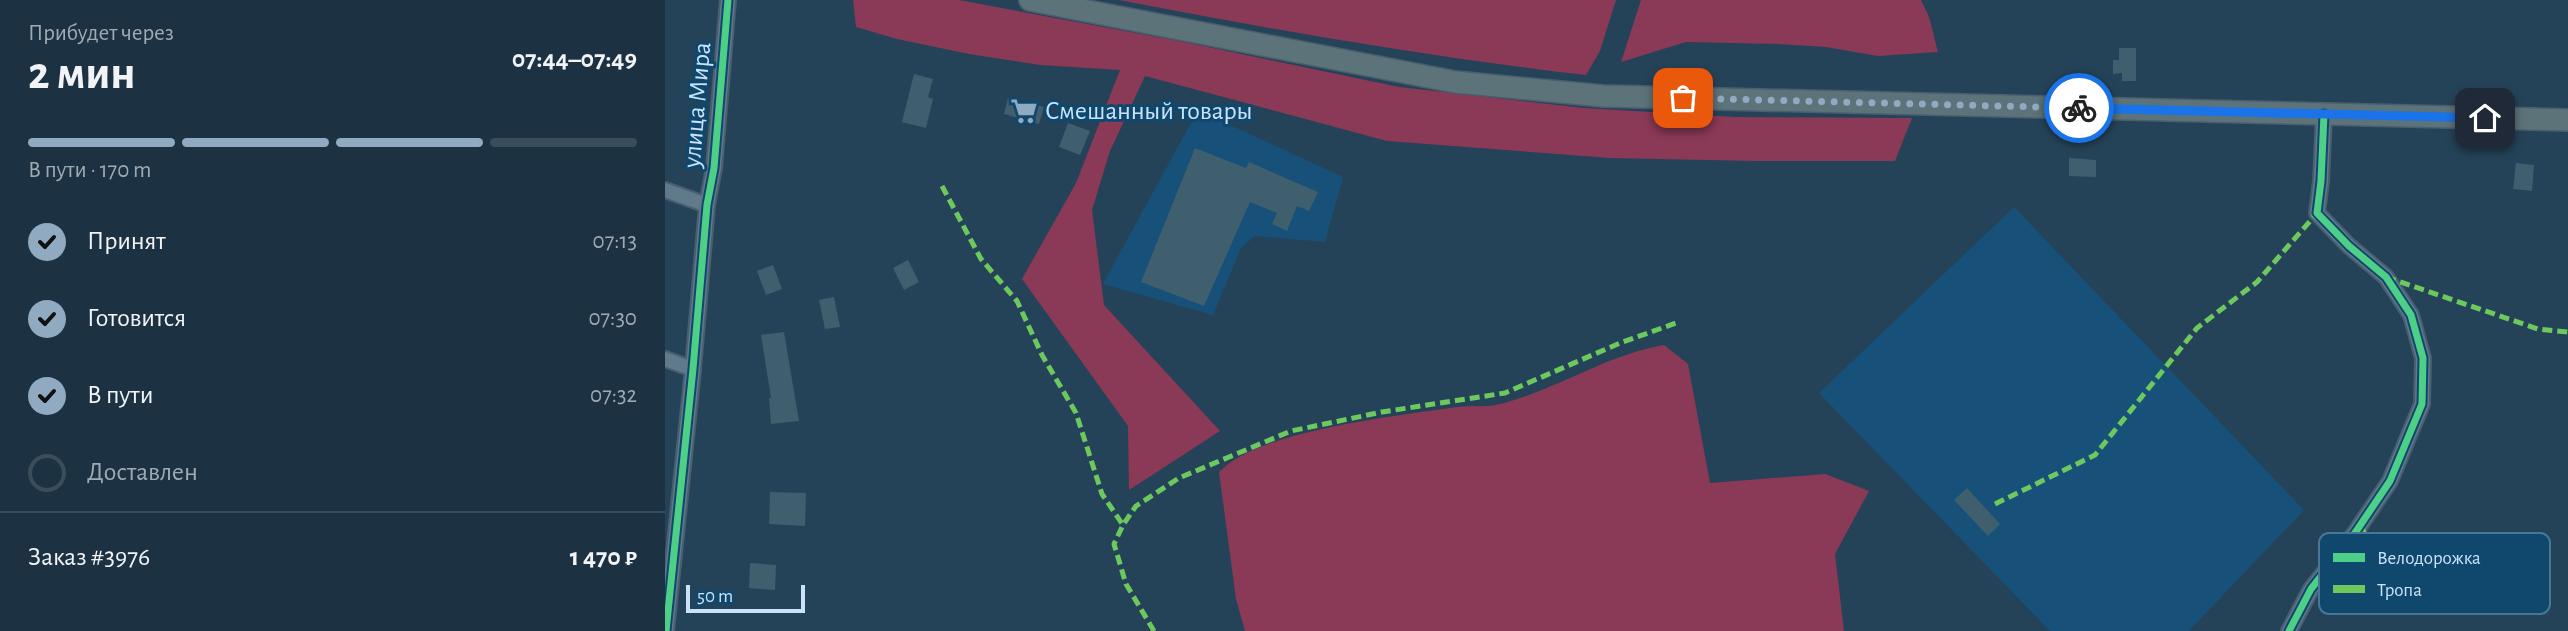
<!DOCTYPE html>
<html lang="ru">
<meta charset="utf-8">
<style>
:root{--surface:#1c3242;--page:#293e4d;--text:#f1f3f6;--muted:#a0aab2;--line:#3a4d5b;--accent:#90abc1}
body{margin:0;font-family:"Alegreya Sans",sans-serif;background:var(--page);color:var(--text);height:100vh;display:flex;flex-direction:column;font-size:26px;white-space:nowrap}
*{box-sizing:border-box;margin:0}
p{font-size:23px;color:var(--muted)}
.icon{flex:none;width:38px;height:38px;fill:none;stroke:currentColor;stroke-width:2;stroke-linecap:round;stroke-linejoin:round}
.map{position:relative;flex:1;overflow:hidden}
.sheet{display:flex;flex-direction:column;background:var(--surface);width:665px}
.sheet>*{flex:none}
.scale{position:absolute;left:21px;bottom:18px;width:119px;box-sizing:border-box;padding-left:7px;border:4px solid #c9e3fa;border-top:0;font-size:19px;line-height:24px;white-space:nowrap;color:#c9e3fa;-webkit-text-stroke:5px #10476d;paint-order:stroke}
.pin{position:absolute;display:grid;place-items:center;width:60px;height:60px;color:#fff;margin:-30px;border-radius:14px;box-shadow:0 4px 10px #0006}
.courier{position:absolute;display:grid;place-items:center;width:70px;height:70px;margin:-35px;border:5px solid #1a73e8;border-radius:50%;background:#fff;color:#222;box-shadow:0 2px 9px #0007}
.headline em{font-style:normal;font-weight:700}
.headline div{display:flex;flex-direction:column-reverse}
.headline{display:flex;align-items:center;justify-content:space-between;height:119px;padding:0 28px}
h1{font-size:46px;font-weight:700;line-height:52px}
.bar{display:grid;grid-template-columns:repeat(4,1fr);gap:10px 7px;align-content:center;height:84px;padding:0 28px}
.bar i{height:9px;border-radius:5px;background:var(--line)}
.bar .current{background:var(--accent)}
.bar p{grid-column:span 4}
.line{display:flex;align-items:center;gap:18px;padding:0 28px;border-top:2px solid var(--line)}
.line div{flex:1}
ol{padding:0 28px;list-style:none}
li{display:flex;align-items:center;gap:21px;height:77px}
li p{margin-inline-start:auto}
li .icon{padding:7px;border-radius:50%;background:var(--accent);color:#111;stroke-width:4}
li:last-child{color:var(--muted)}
li i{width:38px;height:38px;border:4px solid var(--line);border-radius:50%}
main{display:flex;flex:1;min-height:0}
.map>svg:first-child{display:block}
.built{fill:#175078}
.green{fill:#8a3956}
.building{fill:#3f5e6e}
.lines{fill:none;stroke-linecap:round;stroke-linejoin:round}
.street-casing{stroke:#495e6f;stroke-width:18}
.primary-casing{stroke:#495e6f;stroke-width:24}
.street{stroke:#60798b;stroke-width:14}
.primary{stroke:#5c737a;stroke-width:21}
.quiet{stroke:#6dc95d;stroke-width:5;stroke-dasharray:10 5;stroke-linecap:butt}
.cycleway-casing{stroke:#10476d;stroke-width:11}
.cycleway{stroke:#4dcf88;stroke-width:7}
.done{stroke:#90abc1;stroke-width:7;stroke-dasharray:0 12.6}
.route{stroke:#1a73e8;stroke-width:9}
.labels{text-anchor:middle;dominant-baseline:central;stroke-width:6;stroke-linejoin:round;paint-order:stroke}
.street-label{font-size:26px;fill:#c9e3fa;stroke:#10476d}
.poi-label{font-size:26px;fill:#c9e3fa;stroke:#10476d;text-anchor:start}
.key{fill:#10476d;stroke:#487697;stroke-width:2}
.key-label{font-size:19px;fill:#c9e3fa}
</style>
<main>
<section class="sheet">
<div class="headline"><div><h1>2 мин</h1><p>Прибудет через</p></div><em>07:44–07:49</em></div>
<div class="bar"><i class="current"></i><i class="current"></i><i class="current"></i><i></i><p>В пути · 170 m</p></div>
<ol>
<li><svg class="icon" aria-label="check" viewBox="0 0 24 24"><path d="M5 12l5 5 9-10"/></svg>Принят<p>07:13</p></li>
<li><svg class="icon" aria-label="check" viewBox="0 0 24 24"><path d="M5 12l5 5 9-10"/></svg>Готовится<p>07:30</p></li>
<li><svg class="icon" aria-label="check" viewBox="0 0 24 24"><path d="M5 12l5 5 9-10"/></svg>В пути<p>07:32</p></li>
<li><i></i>Доставлен</li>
</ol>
<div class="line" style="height:91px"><div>Заказ #3976</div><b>1 470 ₽</b></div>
</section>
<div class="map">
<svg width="1903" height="631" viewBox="0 0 1903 631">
<rect width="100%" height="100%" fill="#254358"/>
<g class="built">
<path d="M533,110L678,177L660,242L590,236L576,248L548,315L438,284Z"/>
<path d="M1349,207L1639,510L1524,631H1385L1154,393Z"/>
</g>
<g class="green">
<path d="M188,0H294L519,42L734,87L919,108L1070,117L1247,118L1230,161H1091L945,158L722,141L480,76L445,151L427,210L439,305L555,431L464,490L463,426L357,279L411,183L455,70L375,65L304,54L232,39L191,27Z"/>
<path d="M454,0H951L935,51L921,75C764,57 609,30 454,0Z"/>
<path d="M976,0H1256L1264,17L1273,52L1213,56L1161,47L1113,44L1021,42L956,62Z"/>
<path d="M999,345L1023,364L1045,483L1160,474L1204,491L1170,554L1179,631H580L571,599L554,472C594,430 732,416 792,407C807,405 824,408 839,403C894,388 942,355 999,345Z"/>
</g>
<g class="building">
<path d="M1454,48H1471V81H1457V73L1448,74V60H1454Z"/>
<path d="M249,74L268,79L263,97L268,99L261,128L237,122Z"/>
<path d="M343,98L379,107L374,124L339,114Z"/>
<path d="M403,123L425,131L415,155L394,147Z"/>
<path d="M530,148L581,168L584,162L653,192L644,211L632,206L622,231L607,224L612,213L585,202L539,306L476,282Z"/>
<path d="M1404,158L1431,160V177L1404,176Z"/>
<path d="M1851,163L1869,165L1867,191L1848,189Z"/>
<path d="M243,260L254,282L239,290L228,268Z"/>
<path d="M108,265L117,289L101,295L92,271Z"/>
<path d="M169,297L175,327L160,329L154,300Z"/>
<path d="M119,332L134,421L106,424L104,398H106L96,335Z"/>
<path d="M1302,488L1335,524L1323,536L1289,500Z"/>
<path d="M105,492L141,493L140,526L104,524Z"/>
<path d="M85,563L111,565L110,590L84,588Z"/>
</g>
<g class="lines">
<g class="street-casing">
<g id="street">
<path d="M0,190L42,205"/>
<path d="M0,359L28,369"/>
<path d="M1,631L28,369L42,205L49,168L63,0"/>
<path d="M1624,631L1646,589L1690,533L1725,481L1757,404L1758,358L1746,315L1721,277L1684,246L1652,213L1656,181L1659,114"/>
</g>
</g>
<g class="primary-casing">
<path id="primary" d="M365,0L790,82L938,96L1903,120"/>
</g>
<use href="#street" class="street"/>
<use href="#primary" class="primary"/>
<g class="quiet">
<path d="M277,186L316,259L352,301L377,355L411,413L437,494L458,525"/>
<path d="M1721,277L1873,329L1903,332"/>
<path d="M1330,504L1430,455L1532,328L1592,282L1652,213"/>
<path d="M1696,525C1707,554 1715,571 1704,601"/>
<path d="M489,631L461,584L449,544L458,525L471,506L514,478L626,431L717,412L840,393L955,343L1011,323"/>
</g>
<g class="cycleway-casing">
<g id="cycleway">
<path d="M1,631L28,369L42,205L49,168L63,0"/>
<path d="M1624,631L1646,589L1690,533L1725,481L1757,404L1758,358L1746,315L1721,277L1684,246L1652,213L1656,181L1659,114"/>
</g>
</g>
<use href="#cycleway" class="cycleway"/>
</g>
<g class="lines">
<path class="done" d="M1018,98L1414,108"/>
<path class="route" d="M1414,108L1820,118"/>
</g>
<defs>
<g id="supermarket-bare" transform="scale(2.1)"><path d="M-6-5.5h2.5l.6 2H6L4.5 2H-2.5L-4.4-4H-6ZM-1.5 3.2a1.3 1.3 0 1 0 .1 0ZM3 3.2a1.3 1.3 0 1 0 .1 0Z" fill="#90abc1" stroke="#10476d" stroke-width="2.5" paint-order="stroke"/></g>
</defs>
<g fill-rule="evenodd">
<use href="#supermarket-bare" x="359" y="111"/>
</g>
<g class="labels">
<g class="street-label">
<text transform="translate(32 105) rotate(-85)">улица Мира</text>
</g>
<g class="poi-label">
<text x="380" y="111">Смешанный товары</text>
</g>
</g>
<rect x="1654" y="533" width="231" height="81" rx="10" class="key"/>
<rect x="1668" y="553" width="32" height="9" fill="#4dcf88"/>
<rect x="1668" y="585" width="32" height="8" fill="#6dc95d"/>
<g class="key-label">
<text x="1712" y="564">Велодорожка</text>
<text x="1712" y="596">Тропа</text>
</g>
</svg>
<div class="scale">50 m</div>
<div class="pin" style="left:1018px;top:98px;background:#ea580c"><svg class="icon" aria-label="bag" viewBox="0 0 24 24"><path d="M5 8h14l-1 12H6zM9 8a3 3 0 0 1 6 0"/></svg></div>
<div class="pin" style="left:1820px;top:118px;background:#1f2937"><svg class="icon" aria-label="home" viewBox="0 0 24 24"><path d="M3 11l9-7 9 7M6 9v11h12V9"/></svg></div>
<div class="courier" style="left:1414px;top:108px"><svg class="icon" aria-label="bike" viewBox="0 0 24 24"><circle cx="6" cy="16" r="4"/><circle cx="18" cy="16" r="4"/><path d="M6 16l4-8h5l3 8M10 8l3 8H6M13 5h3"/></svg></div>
</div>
</main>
